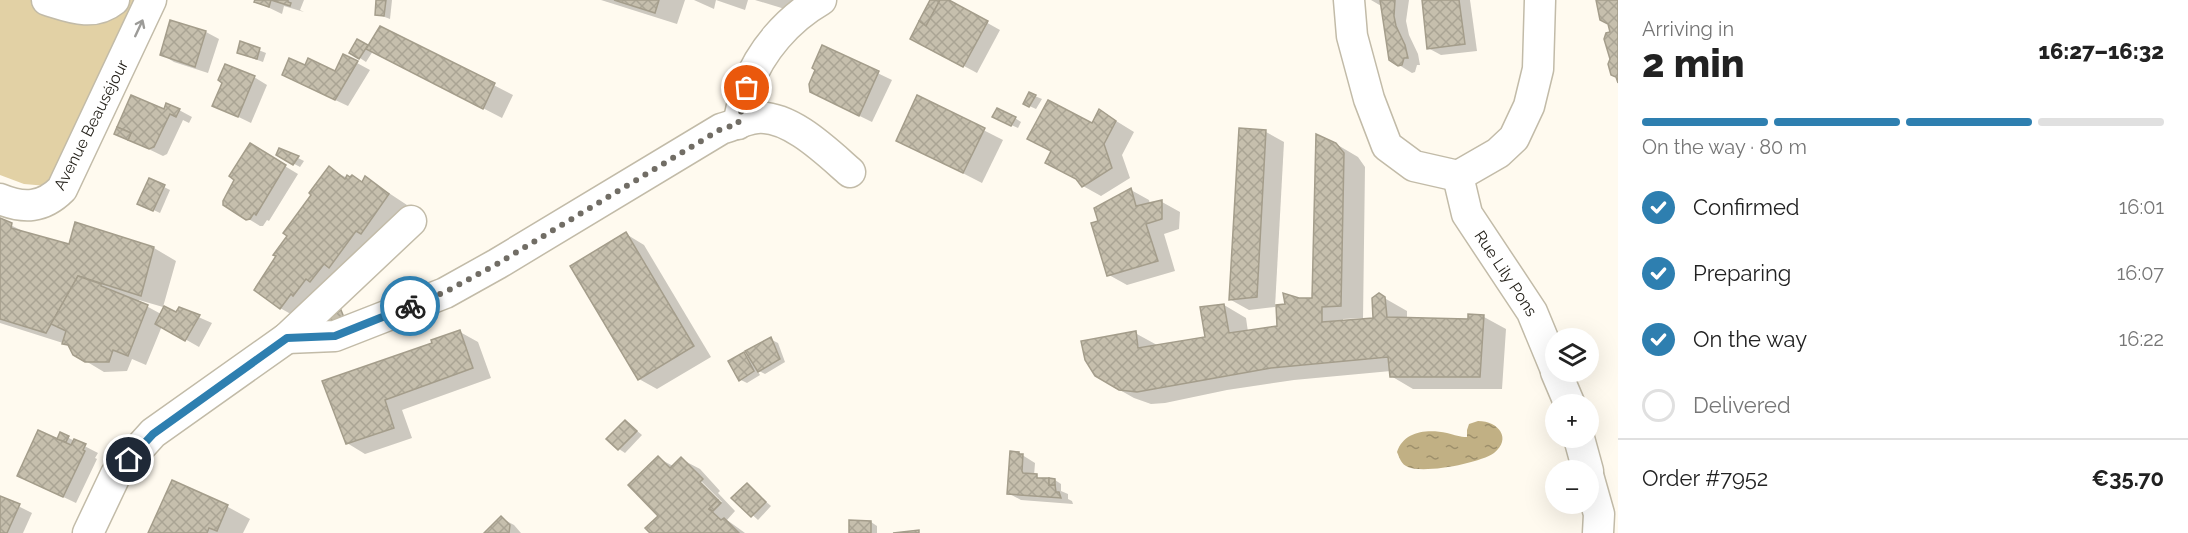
<!DOCTYPE html>
<meta charset="utf-8">
<style>
:root{--surface:#fff;--page:#f2f2f2;--text:#222;--muted:#767676;--line:#e0e0e0;--accent:#2e7fb0}
body{margin:0;font-family:Raleway,sans-serif;background:var(--page);color:var(--text);height:100vh;display:flex;flex-direction:column;font-size:22px;white-space:nowrap}
*{box-sizing:border-box;margin:0}
p{font-size:20px;color:var(--muted)}
.icon{flex:none;width:33px;height:33px;fill:none;stroke:currentColor;stroke-width:2;stroke-linecap:round;stroke-linejoin:round}
.map{position:relative;flex:1;overflow:hidden}
.sheet{display:flex;flex-direction:column;background:var(--surface);width:570px}
.sheet>*{flex:none}
.tools{position:absolute;left:1545px;top:328px;display:grid;gap:12px}
.tools a{display:grid;place-items:center;width:54px;height:54px;border-radius:50%;background:var(--surface);box-shadow:0 6px 24px #0002;font-size:30px}
.pin{position:absolute;display:grid;place-items:center;width:51px;height:51px;color:#fff;margin:-26px;border:3px solid #fff;border-radius:50%;box-shadow:0 2px 6px #0007}
.courier{position:absolute;display:grid;place-items:center;width:60px;height:60px;margin:-30px;border:4px solid #2e7fb0;border-radius:50%;background:#fff;color:#222;box-shadow:0 2px 8px #0007}
.head em{font-style:normal;font-weight:800}
.head div{display:flex;flex-direction:column-reverse}
.head{display:flex;align-items:center;justify-content:space-between;height:102px;padding:0 24px}
h1{font-size:39px;font-weight:800;line-height:45px}
.bar{display:grid;grid-template-columns:repeat(4,1fr);gap:9px 6px;align-content:center;height:72px;padding:0 24px}
.bar i{height:8px;border-radius:4px;background:var(--line)}
.bar .selected{background:var(--accent)}
.bar p{grid-column:span 4}
.line{display:flex;align-items:center;gap:15px;padding:0 24px;border-top:2px solid var(--line)}
.line div{flex:1}
ol{padding:0 24px;list-style:none}
li{display:flex;align-items:center;gap:18px;height:66px}
li p{margin-inline-start:auto}
li .icon{padding:6px;border-radius:50%;background:var(--accent);color:#fff;stroke-width:4}
li:last-child{color:var(--muted)}
li i{width:33px;height:33px;border:3px solid var(--line);border-radius:50%}
main{display:flex;flex:1;min-height:0}
.map>svg:first-child{display:block}
.garden{fill:#e2d1a5}
.water{fill:url(#water-ripples)}
.shadow{fill:#0003;fill-rule:evenodd}
.building{fill:url(#building-cross-hatch);stroke:#a49d8b;stroke-width:1.5}
.lines{fill:none;stroke-linecap:round;stroke-linejoin:round}
.minor-casing{stroke:#c2bba8;stroke-width:33}
.minor{stroke:#fff;stroke-width:30}
.oneway{stroke:#9c9b98}
.done{stroke:#716d65;stroke-width:6;stroke-dasharray:0 10.8}
.route{stroke:#2e7fb0;stroke-width:8}
.labels{text-anchor:middle;dominant-baseline:central;stroke-width:4.5;stroke-linejoin:round;paint-order:stroke}
.street-label{font-size:16px;fill:#24211a;stroke:#fff}
</style>
<main>
<div class="map">
<svg width="1618" height="533" viewBox="0 0 1618 533">
<defs>
<pattern id="water-ripples" width="26" height="14" patternUnits="userSpaceOnUse" patternTransform="scale(1.5)"><rect width="26" height="14" fill="#c1b084"/><path d="M2 4q2-2 4 0t4 0M15 11q2-2 4 0t4 0" fill="none" stroke="#9d8f6b"/></pattern>
<pattern id="building-cross-hatch" width="8" height="8" patternUnits="userSpaceOnUse" patternTransform="scale(1.5)"><rect width="8" height="8" fill="#c6bfad"/><path d="M0 0l8 8M0 8l8-8" fill="none" stroke="#aaa494"/></pattern>
</defs>
<rect width="100%" height="100%" fill="#fffaef"/>
<path class="garden" d="M0,0H142L47,186L24,184L0,175Z"/>
<path class="water" d="M1478,421C1499,421 1512,439 1494,453C1480,463 1424,474 1408,467C1401,464 1400,459 1397,452C1404,431 1427,429 1447,433C1455,435 1460,437 1467,437V430L1469,424Z"/>
<g class="shadow">
<path d="M253,0H304L300,10L304,12L284,6L282,14Z"/>
<path d="M378,0H392L390,19L377,14Z"/>
<path d="M601,0H685L677,24Z"/>
<path d="M694,0H748L745,10L716,0L714,9Z"/>
<path d="M755,0H802L798,13Z"/>
<path d="M932,0H946L1000,30L977,73L925,45Z"/>
<path d="M1371,0H1409L1406,21L1409,35L1418,54L1420,65H1417L1415,72L1412,73L1399,65L1383,7Z"/>
<path d="M1423,0H1470L1477,51L1441,55L1428,48Z"/>
<path d="M171,22L206,32L219,39L208,73L174,62L161,54Z"/>
<path d="M381,27L513,95L502,118L373,51L366,62L351,52L358,41L369,47Z"/>
<path d="M241,43L266,53L263,62L238,53Z"/>
<path d="M823,47L892,80L872,122L825,99Z"/>
<path d="M344,56L370,70L348,106L297,82L336,72Z"/>
<path d="M254,77L267,85L251,123L214,105Z"/>
<path d="M1030,94L1042,99L1036,109L1025,104Z"/>
<path d="M918,97L1003,140L982,183L898,140Z"/>
<path d="M165,110H179L192,117L189,123L183,120L167,154L163,156L136,143Z"/>
<path d="M1100,111L1134,132L1122,155L1130,178L1101,196L1083,186L1092,125Z"/>
<path d="M1015,118L1021,122L1018,128L1000,120Z"/>
<path d="M1240,130L1266,132L1284,142L1275,307L1249,310L1231,300Z"/>
<path d="M1336,144L1358,157L1365,167L1363,320L1375,319L1379,295L1407,311V319L1469,321L1484,317L1506,329L1502,389H1413L1391,376V371L1294,380L1227,390L1165,403L1151,404L1134,398L1111,385L1135,333L1157,345L1207,338L1224,305L1246,318L1248,332L1278,328L1286,305L1298,300H1313ZM1362,318V320L1343,322V319Z"/>
<path d="M250,145L298,174L269,221L267,220L263,226H260L247,218L236,179Z"/>
<path d="M280,150L298,158L304,161L300,167L278,155Z"/>
<path d="M329,168L347,178L363,183L366,178L407,205L379,243L298,318L280,308L289,235Z"/>
<path d="M150,180L170,190L160,213L145,206Z"/>
<path d="M1131,190L1149,200L1150,204L1162,202L1180,212L1179,229L1164,234L1175,271L1127,285L1109,275L1100,222Z"/>
<path d="M0,220L29,234L70,246L154,248L176,261L163,307L139,300V302L161,314H177L180,309L212,323L199,347L162,326L146,365L132,359L127,371L104,372L74,354L70,347L66,344L0,323Z"/>
<path d="M626,234L644,245L711,357L657,389L639,379Z"/>
<path d="M460,332L478,342L491,378L402,410L412,438L365,454L347,443L434,344Z"/>
<path d="M772,340L778,343L785,362L765,374L757,370L760,375L747,383L741,380L744,354L751,358Z"/>
<path d="M625,421L642,435L625,453L619,449Z"/>
<path d="M61,434L98,453L95,458L97,459L76,503L19,476L57,440Z"/>
<path d="M1019,453L1035,463L1034,476L1043,480H1055L1061,484V491L1068,494V499L1072,501L1073,504L1021,500L1008,493Z"/>
<path d="M658,458L673,466L681,459L700,469L720,491L718,493L735,511L727,520L745,533H652L660,516ZM696,476L722,502H718L694,478Z"/>
<path d="M172,482L228,507L250,519L243,533H149Z"/>
<path d="M747,485L771,506L758,520L734,498Z"/>
<path d="M0,497L32,513L23,533H0Z"/>
<path d="M501,518L514,525L521,533H486Z"/>
<path d="M871,522L877,526V533H852Z"/>
</g>
<g class="building">
<path d="M255,0H288V2L291,3L290,6L271,0L269,7L254,2Z"/>
<path d="M376,0H386L384,16L375,15Z"/>
<path d="M614,0H659L655,13Z"/>
<path d="M930,0H940L926,26L919,21Z"/>
<path d="M940,0H949L988,21L963,67L910,39L919,21L926,26Z"/>
<path d="M1380,0H1395L1394,16L1396,26L1405,45L1408,58H1404L1402,65L1398,66L1389,60Z"/>
<path d="M1422,0H1459L1465,44L1427,49Z"/>
<path d="M1596,0H1618V83L1616,77L1611,75L1608,64L1610,59L1604,39L1606,33L1610,32L1608,24L1600,20Z"/>
<path d="M170,20L206,31L195,67L160,55Z"/>
<path d="M380,26L495,83L483,109L366,49Z"/>
<path d="M357,39L368,45L359,59L349,53Z"/>
<path d="M240,41L260,48L257,59L237,53Z"/>
<path d="M822,45L879,71L859,116L810,92L809,84L815,70L812,68Z"/>
<path d="M343,54L358,61L335,100L282,75L289,58L305,65L308,58L335,71Z"/>
<path d="M225,64L255,76L238,117L212,106L222,83L218,80Z"/>
<path d="M1029,92L1036,95L1029,107L1023,104Z"/>
<path d="M131,95L164,109L166,103L180,109L176,117L170,114L154,147L149,149L128,140L131,133L117,127Z"/>
<path d="M917,95L985,128L963,173L896,141Z"/>
<path d="M1048,100L1092,123L1099,109L1116,121L1104,144L1112,168L1082,187L1076,179L1045,163L1051,151L1027,139Z"/>
<path d="M997,108L1016,117L1011,126L992,117Z"/>
<path d="M117,127L131,133L128,140L114,134Z"/>
<path d="M1239,128L1266,130L1257,297L1229,300Z"/>
<path d="M1316,134L1336,143L1344,153L1341,306L1322,307V322L1373,318L1372,298L1379,293L1385,297L1387,317L1468,319V314L1484,315L1480,377H1390L1388,357L1271,368L1137,392L1119,390L1095,376L1085,360L1081,341L1136,331L1138,348L1205,337L1200,307L1224,304L1229,333L1277,326L1276,305L1285,304L1283,293L1299,298H1312Z"/>
<path d="M250,143L286,165L256,215L254,213L250,219L246,220L223,205V201L234,180L229,176Z"/>
<path d="M279,148L299,156L293,165L276,155Z"/>
<path d="M329,166L345,179L347,175L350,177L352,175L362,182L365,176L389,194L361,234L356,231L329,268L324,264L310,282L306,279L293,296L291,294L280,309L254,290L276,256L273,255L287,236L283,233L311,195L309,193Z"/>
<path d="M149,178L165,185L153,211L137,204Z"/>
<path d="M1131,188L1136,206L1162,200V219L1146,224L1158,261L1107,276L1091,223L1098,221L1094,208Z"/>
<path d="M0,218L12,223L11,228L69,244L75,222L154,247L141,296L78,276L46,333L0,319Z"/>
<path d="M626,232L694,346L638,380L570,266Z"/>
<path d="M78,276L101,284V286L148,305L128,356L113,350L109,362H85L73,355L68,345L62,344L66,331L51,324Z"/>
<path d="M164,306L176,312L179,307L200,315L185,341L155,324Z"/>
<path d="M341,310L347,325L324,323L325,321Z"/>
<path d="M460,330L473,368L385,400L394,428L346,444L322,381L432,343L431,340Z"/>
<path d="M771,337L780,359L758,372L745,351Z"/>
<path d="M744,352L754,371L739,381L728,361Z"/>
<path d="M625,420L637,431L618,450L606,439Z"/>
<path d="M38,430L71,445L74,439L86,444L83,450L85,451L63,497L17,476Z"/>
<path d="M60,432L69,436L66,442L57,439Z"/>
<path d="M1010,451L1019,452V454H1023L1022,471L1023,473L1037,474V478H1049V485H1055L1056,492H1059L1061,498L1007,494Z"/>
<path d="M658,456L670,468L681,457L703,479L700,482L718,500L709,509L721,520L724,518L739,533H650L645,528L658,516L628,485Z"/>
<path d="M1049,478L1055,479V485H1049Z"/>
<path d="M172,480L228,505L217,531L209,528L207,533H148Z"/>
<path d="M747,483L766,502L751,517L731,498Z"/>
<path d="M0,496L20,504L7,533H0Z"/>
<path d="M718,500L721,503L713,511L709,509Z"/>
<path d="M501,516L510,525L509,533H484Z"/>
<path d="M849,520L871,521V533H849Z"/>
<path d="M919,530V533H893Z"/>
</g>
<g class="lines">
<g class="minor-casing">
<g id="minor">
<path d="M47,0C70,7 93,17 114,0"/>
<path d="M1349,0L1352,36L1369,99L1387,146L1414,166L1458,176L1498,153L1514,138L1529,106L1538,69L1540,0"/>
<path d="M738,124C741,112 743,99 747,87C760,51 788,19 821,0"/>
<path id="s1" d="M1458,176L1467,214L1532,312L1556,370"/>
<path d="M0,199C24,209 43,208 62,189L151,0"/>
<path d="M287,338L335,336L445,293L497,264L721,129C732,126 745,119 757,118C790,115 827,152 850,172"/>
<path d="M1556,372L1570,405"/>
<path d="M1579,438L1588,471"/>
<path d="M1588,475L1599,514L1598,533"/>
<path d="M88,533L116,474L153,433L287,338L411,221"/>
</g>
</g>
<use href="#minor" class="minor"/>
</g>
<defs><path id="oneway-shaft" d="M-6 0H5M1.5-3L5.5 0L1.5 3" fill="none" stroke-width="1.6" stroke-linecap="round" stroke-linejoin="round" transform="scale(1.5)"/></defs>
<use class="oneway" href="#oneway-shaft" transform="translate(139 28) rotate(-65)"/>
<g class="lines">
<path class="done" d="M410,306L445,292L497,264L721,129L738,124L747,88"/>
<path class="route" d="M129,460L153,434L287,338L335,336L410,306"/>
</g>
<g class="labels">
<g class="street-label">
<text transform="translate(91 125) rotate(-63)">Avenue Beauséjour</text>
<text stroke="none"><textPath href="#s1" startOffset="110">Rue Lily Pons</textPath></text>
</g>
</g>
</svg>
<div class="tools">
<a><svg class="icon" aria-label="layers" viewBox="0 0 24 24"><path d="M12 4l9 5-9 5-9-5zM3 14l9 5 9-5"/></svg></a>
<a>+</a>
<a>−</a>
</div>
<div class="pin" style="left:747px;top:88px;background:#ea580c"><svg class="icon" aria-label="bag" viewBox="0 0 24 24"><path d="M5 8h14l-1 12H6zM9 8a3 3 0 0 1 6 0"/></svg></div>
<div class="pin" style="left:129px;top:460px;background:#1f2937"><svg class="icon" aria-label="home" viewBox="0 0 24 24"><path d="M3 11l9-7 9 7M6 9v11h12V9"/></svg></div>
<div class="courier" style="left:410px;top:306px"><svg class="icon" aria-label="bike" viewBox="0 0 24 24"><circle cx="6" cy="16" r="4"/><circle cx="18" cy="16" r="4"/><path d="M6 16l4-8h5l3 8M10 8l3 8H6M13 5h3"/></svg></div>
</div>
<section class="sheet">
<div class="head"><div><h1>2 min</h1><p>Arriving in</p></div><em>16:27–16:32</em></div>
<div class="bar"><i class="selected"></i><i class="selected"></i><i class="selected"></i><i></i><p>On the way · 80 m</p></div>
<ol>
<li><svg class="icon" aria-label="check" viewBox="0 0 24 24"><path d="M5 12l5 5 9-10"/></svg>Confirmed<p>16:01</p></li>
<li><svg class="icon" aria-label="check" viewBox="0 0 24 24"><path d="M5 12l5 5 9-10"/></svg>Preparing<p>16:07</p></li>
<li><svg class="icon" aria-label="check" viewBox="0 0 24 24"><path d="M5 12l5 5 9-10"/></svg>On the way<p>16:22</p></li>
<li><i></i>Delivered</li>
</ol>
<div class="line" style="height:78px"><div>Order #7952</div><b>€35.70</b></div>
</section>
</main>
